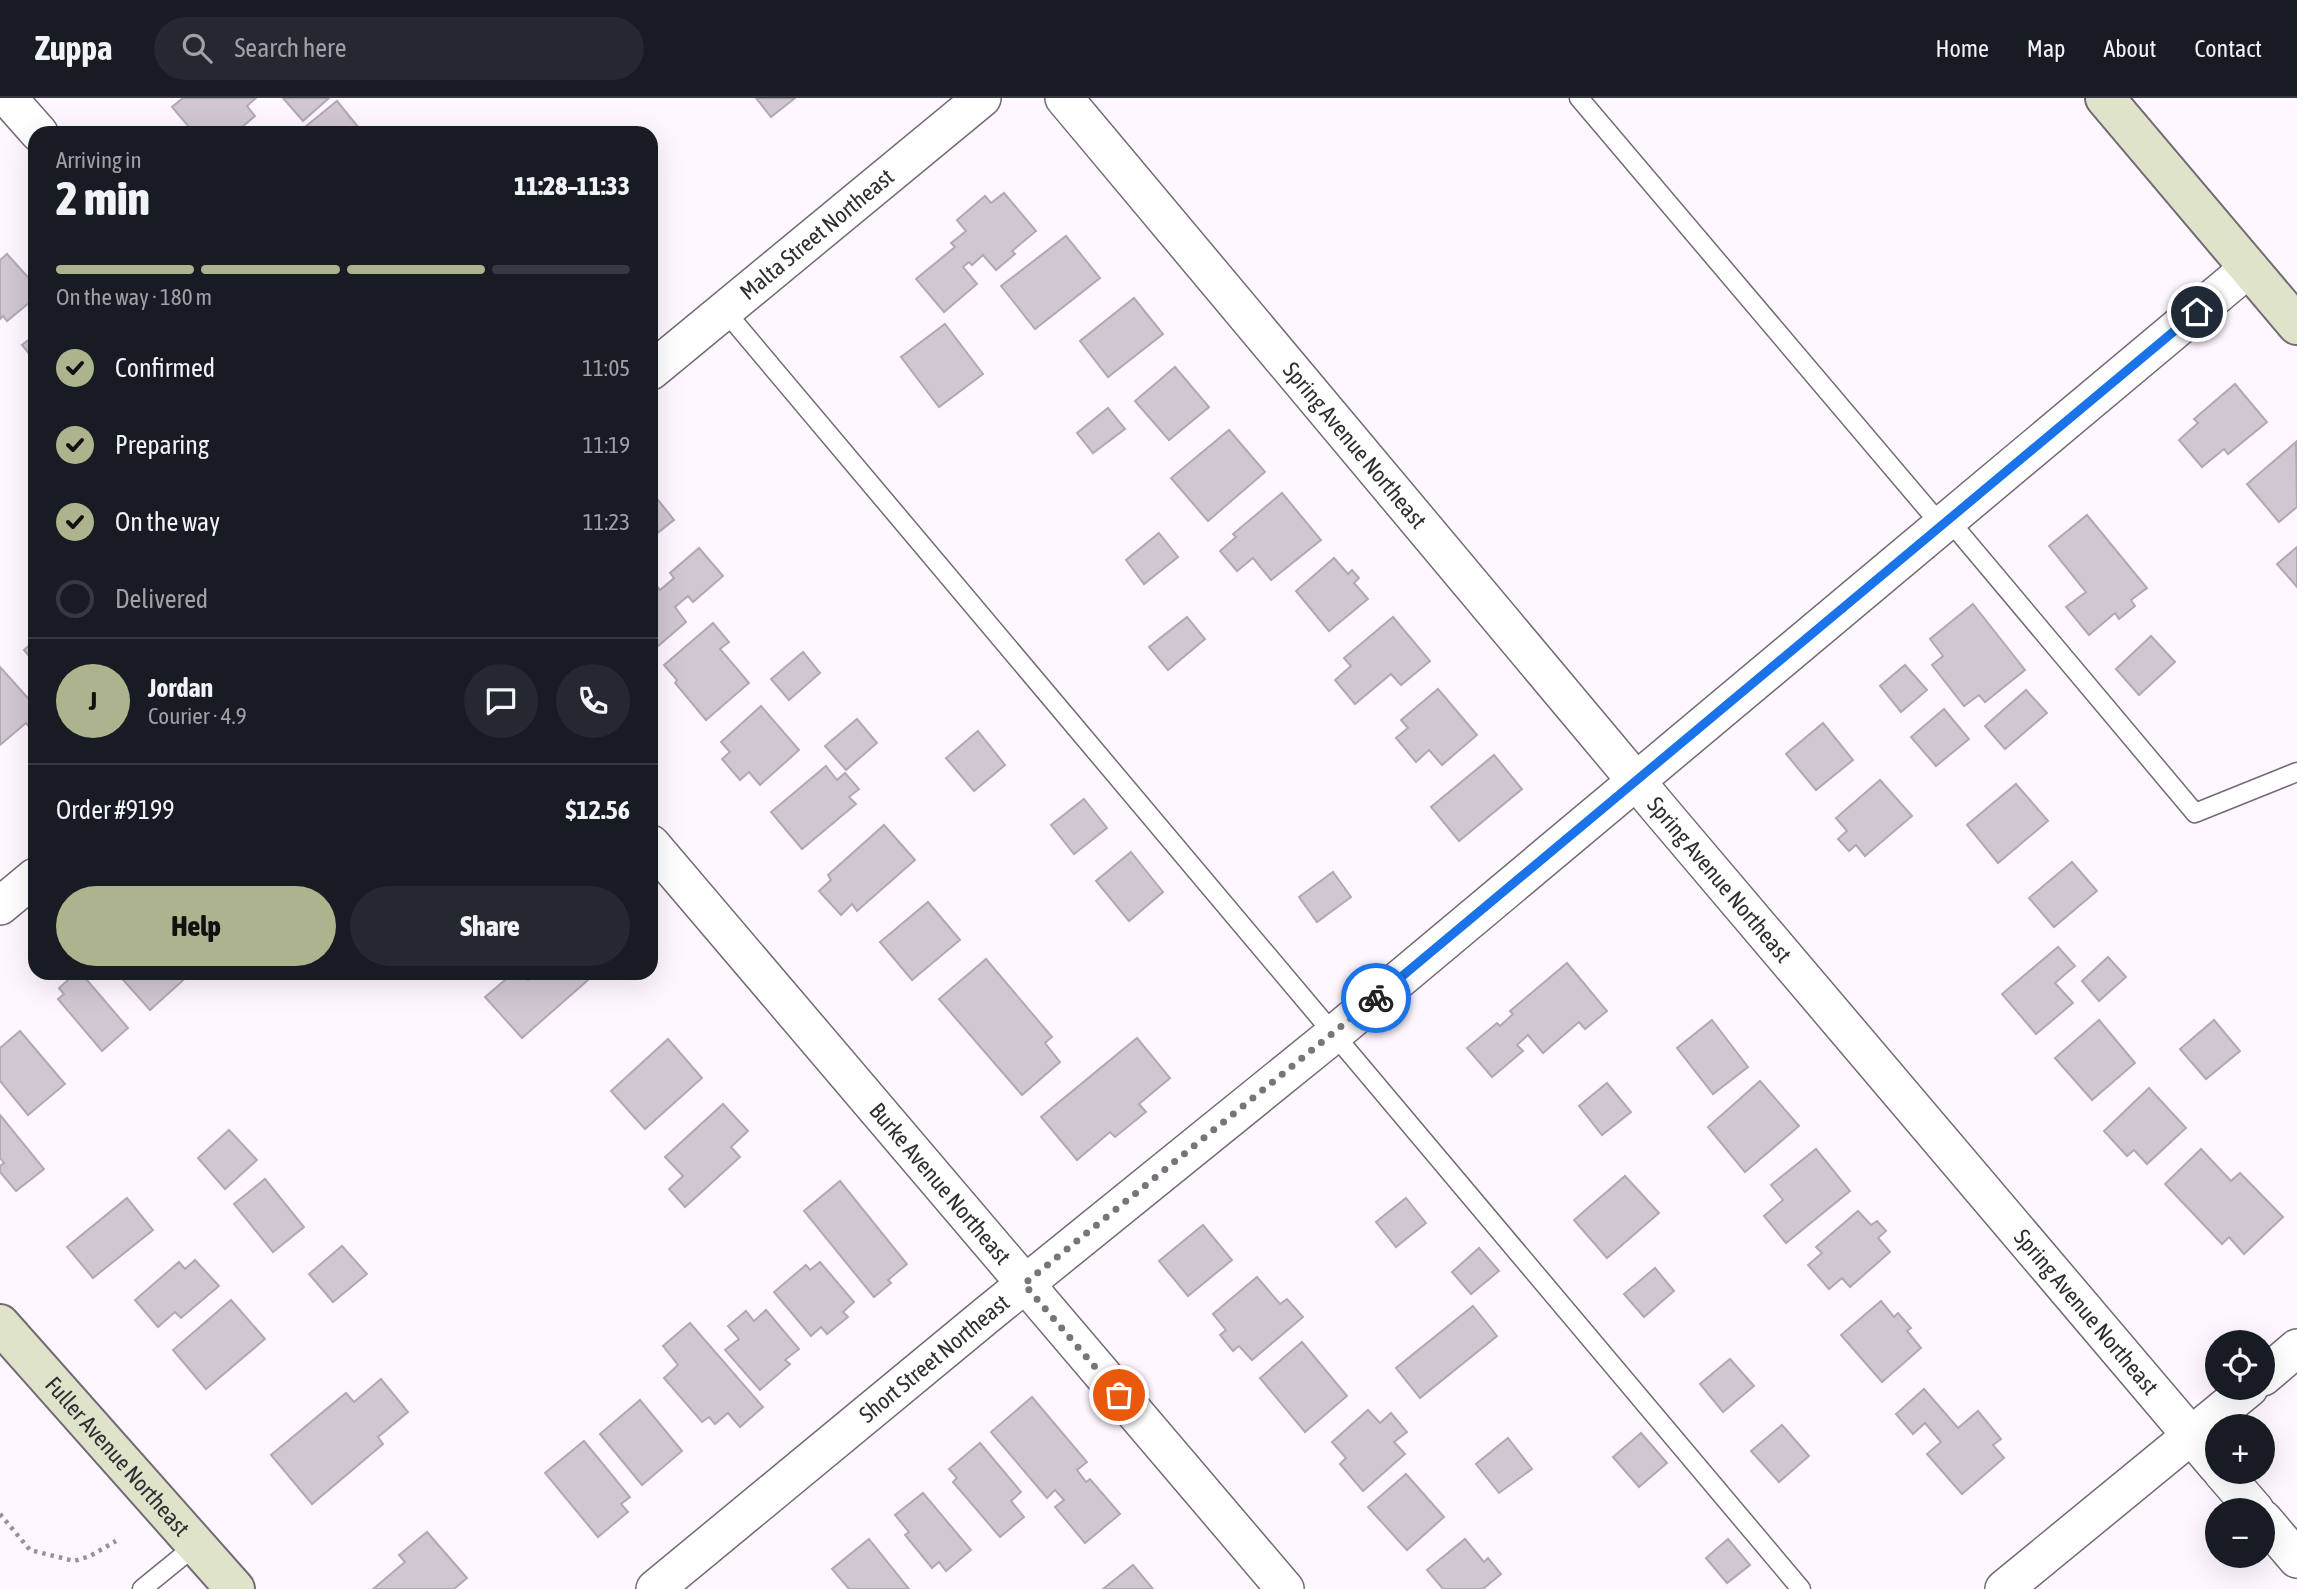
<!DOCTYPE html>
<meta charset="utf-8">
<style>
:root{--surface:#171b24;--page:#242831;--text:#f1f3f6;--muted:#9ea1a6;--line:#363941;--accent:#adb48d}
body{margin:0;font-family:"Asap Condensed",sans-serif;background:var(--page);color:var(--text);height:100vh;display:flex;flex-direction:column;font-size:26px;white-space:nowrap}
*{box-sizing:border-box;margin:0}
p{font-size:23px;color:var(--muted)}
.icon{flex:none;width:38px;height:38px;fill:none;stroke:currentColor;stroke-width:2;stroke-linecap:round;stroke-linejoin:round}
.map{position:relative;flex:1;overflow:hidden}
.side{position:absolute;left:28px;top:28px;width:630px;height:854px;display:flex;flex-direction:column;background:var(--surface);border-radius:21px;box-shadow:0 7px 28px #0002}
.side>*{flex:none}
.tools{position:absolute;left:2205px;top:1232px;display:grid;gap:14px}
.tools a{display:grid;place-items:center;width:70px;height:70px;border-radius:50%;background:var(--surface);box-shadow:0 7px 28px #0002;font-size:35px}
.pin{position:absolute;display:grid;place-items:center;width:60px;height:60px;color:#fff;margin:-30px;border:4px solid #fff;border-radius:50%;box-shadow:0 2px 7px #0007}
.courier{position:absolute;display:grid;place-items:center;width:70px;height:70px;margin:-35px;border:5px solid #1a73e8;border-radius:50%;background:#fff;color:#222;box-shadow:0 2px 9px #0007}
.headline em{font-style:normal;font-weight:800}
.headline div{display:flex;flex-direction:column-reverse}
.headline{display:flex;align-items:center;justify-content:space-between;height:119px;padding:0 28px}
h1{font-size:46px;font-weight:800;line-height:52px}
.bar{display:grid;grid-template-columns:repeat(4,1fr);gap:10px 7px;align-content:center;height:84px;padding:0 28px}
.bar i{height:9px;border-radius:5px;background:var(--line)}
.bar .selected{background:var(--accent)}
.bar p{grid-column:span 4}
.line{display:flex;align-items:center;gap:18px;padding:0 28px;border-top:2px solid var(--line)}
.line div{flex:1}
.round{display:grid;place-items:center;flex:none;width:74px;height:74px;border-radius:37px;background:var(--page)}
ol{padding:0 28px;list-style:none}
li{display:flex;align-items:center;gap:21px;height:77px}
li p{margin-inline-start:auto}
li .icon{padding:7px;border-radius:50%;background:var(--accent);color:#111;stroke-width:4}
li:last-child{color:var(--muted)}
li i{width:38px;height:38px;border:4px solid var(--line);border-radius:50%}
.primary-button{display:flex;gap:14px;margin-top:auto;padding:14px 28px}
.primary-button a{flex:1;height:80px;border-radius:42px;background:var(--accent);color:#111;font-size:28px;font-weight:800;line-height:80px;text-align:center}
.primary-button a+a{background:var(--page);color:var(--text)}
header{display:flex;align-items:center;gap:42px;box-sizing:border-box;height:98px;padding:0 35px;background:var(--surface);border-bottom:2px solid var(--line)}
header strong{font-size:33px}
nav{display:flex;gap:38px;margin-inline-start:auto;font-size:24px}
.search{width:490px;height:63px;background:var(--page);display:flex;align-items:center;gap:18px;box-sizing:border-box;padding:0 24px;border-radius:38px;color:var(--muted);font-size:26px}
.map>svg:first-child{display:block}
.building{fill:#d1c7d2;stroke:#b2a8b4;stroke-width:2}
.lines{fill:none;stroke-linecap:round;stroke-linejoin:round}
.lane-casing{stroke:#736a75;stroke-width:21}
.street-casing{stroke:#736a75;stroke-width:40}
.secondary-casing{stroke:#736a75;stroke-width:42}
.path{stroke:#979298;stroke-width:4.5;stroke-dasharray:3.5 5;stroke-linecap:butt}
.lane{stroke:#fff;stroke-width:18}
.street{stroke:#fff;stroke-width:37}
.secondary{stroke:#dee3c9;stroke-width:38}
.done{stroke:#79747a;stroke-width:7;stroke-dasharray:0 12.6}
.route{stroke:#1a73e8;stroke-width:9}
.labels{text-anchor:middle;dominant-baseline:central;stroke-width:5;stroke-linejoin:round;paint-order:stroke}
.street-label{font-size:23px;fill:#312d32;stroke:#fff}
</style>
<header>
<strong>Zuppa</strong>
<div class="search"><svg class="icon" aria-label="search" viewBox="0 0 24 24"><circle cx="10" cy="10" r="6"/><path d="M15 15l6 6"/></svg>Search here</div>
<nav><a>Home</a><a>Map</a><a>About</a><a>Contact</a></nav>
</header>
<div class="map">
<svg width="2297" height="1491" viewBox="0 0 2297 1491">
<rect width="100%" height="100%" fill="#fef7ff"/>
<g class="building">
<path d="M183,0H256L247,8L255,18L235,35H205L202,32L194,35L172,9Z"/>
<path d="M283,0H329L303,23Z"/>
<path d="M756,0H795L771,19Z"/>
<path d="M337,3L359,30L352,35H309L305,29Z"/>
<path d="M1004,95L1036,133L1012,153L1015,156L996,172L983,157L972,167L969,164L963,169L977,186L944,214L916,181L955,149L951,145L966,133L957,122L985,98L991,105Z"/>
<path d="M1066,138L1100,180L1035,231L1001,188Z"/>
<path d="M7,156L35,187V200L7,223L3,218L0,221V162Z"/>
<path d="M1134,200L1163,236L1108,279L1080,243Z"/>
<path d="M945,226L983,276L939,309L901,259Z"/>
<path d="M35,237V263L22,247Z"/>
<path d="M1175,269L1209,309L1169,342L1135,303Z"/>
<path d="M2235,286L2267,324L2228,356L2224,351L2202,369L2179,342L2198,325L2194,321Z"/>
<path d="M1108,310L1125,331L1093,355L1077,335Z"/>
<path d="M1229,332L1265,374L1208,423L1171,380Z"/>
<path d="M2296,344L2297,409L2279,424L2247,386Z"/>
<path d="M651,393L674,422L651,440Z"/>
<path d="M1282,395L1321,442L1271,482L1253,460L1237,473L1220,453L1236,439L1233,436Z"/>
<path d="M2087,417L2147,490L2131,502L2135,508L2119,521L2115,515L2089,537L2066,509L2086,494L2049,448Z"/>
<path d="M1159,435L1178,459L1144,486L1126,462Z"/>
<path d="M2297,449V489L2277,466Z"/>
<path d="M699,450L723,478L693,504L688,498L675,509L686,524L651,554V481L660,492L674,480L670,475Z"/>
<path d="M1334,460L1348,476L1352,472L1359,480L1354,485L1368,501L1329,533L1296,493Z"/>
<path d="M1973,506L2025,572L1985,604L1979,597L1964,608L1932,567L1943,558L1930,541Z"/>
<path d="M1187,519L1205,541L1168,572L1149,549Z"/>
<path d="M1393,519L1430,563L1401,587L1391,576L1355,606L1335,582L1351,568L1344,560Z"/>
<path d="M713,525L729,544L720,551L749,585L706,622L675,585L677,582L664,567Z"/>
<path d="M2151,538L2175,564L2139,597L2116,571Z"/>
<path d="M35,542V565L24,552Z"/>
<path d="M803,554L820,575L789,602L771,581Z"/>
<path d="M1905,567L1927,592L1901,614L1880,588Z"/>
<path d="M0,569L35,608V624L29,629L26,625L0,647Z"/>
<path d="M1438,591L1477,637L1442,667L1429,652L1416,664L1396,640L1408,630L1401,622Z"/>
<path d="M2026,592L2047,615L2005,651L1985,628Z"/>
<path d="M761,608L799,652L760,687L749,674L740,682L722,661L730,654L721,644Z"/>
<path d="M1944,611L1969,641L1936,668L1911,639Z"/>
<path d="M857,621L877,645L846,672L825,648Z"/>
<path d="M1823,625L1853,662L1816,692L1786,656Z"/>
<path d="M978,633L1005,667L974,693L946,660Z"/>
<path d="M1494,657L1522,691L1459,743L1431,709Z"/>
<path d="M826,668L837,682L845,675L859,691L849,699L856,706L802,751L771,714Z"/>
<path d="M1880,682L1912,718L1865,758L1856,747L1849,753L1838,741L1847,733L1836,720Z"/>
<path d="M2016,686L2048,723L1998,765L1967,727Z"/>
<path d="M1084,701L1107,730L1074,756L1051,727Z"/>
<path d="M884,727L915,762L857,813L852,806L841,817L819,793L831,782L828,777Z"/>
<path d="M1131,754L1163,794L1129,823L1096,783Z"/>
<path d="M2072,764L2097,793L2054,829L2029,800Z"/>
<path d="M1333,774L1351,799L1317,824L1299,799Z"/>
<path d="M928,804L960,842L912,882L880,844Z"/>
<path d="M2058,849L2075,868L2055,885L2073,905L2036,936L2002,896Z"/>
<path d="M2108,859L2126,879L2099,903L2082,883Z"/>
<path d="M986,861L1052,939L1045,945L1060,964L1022,997L939,901Z"/>
<path d="M1567,865L1607,913L1585,931L1579,924L1543,955L1528,937L1517,947L1523,953L1492,979L1467,950L1497,925L1500,928L1513,916L1510,913Z"/>
<path d="M76,875H81L128,930L102,953L58,901L64,896L59,890Z"/>
<path d="M117,875H191L150,912Z"/>
<path d="M513,875H522L528,882L537,875H596L522,940L485,899Z"/>
<path d="M1712,922L1748,969L1713,996L1677,950Z"/>
<path d="M2099,922L2135,965L2092,1002L2055,960Z"/>
<path d="M2214,922L2240,953L2206,981L2180,951Z"/>
<path d="M20,933L65,986L28,1017L0,983V950Z"/>
<path d="M1137,940L1170,980L1139,1006L1146,1014L1115,1039L1110,1034L1077,1062L1041,1019Z"/>
<path d="M668,941L702,980L645,1031L611,993Z"/>
<path d="M1760,983L1799,1028L1745,1074L1708,1029Z"/>
<path d="M1607,985L1631,1014L1602,1037L1579,1008Z"/>
<path d="M2149,990L2186,1030L2147,1066L2134,1052L2127,1058L2104,1033Z"/>
<path d="M723,1006L748,1033L731,1049L740,1059L685,1109L669,1091L683,1078L665,1059Z"/>
<path d="M0,1017L44,1071L16,1093L0,1074V1068L4,1065L0,1060Z"/>
<path d="M229,1032L257,1062L225,1091L198,1060Z"/>
<path d="M1816,1051L1850,1093L1786,1145L1764,1118L1783,1102L1771,1087Z"/>
<path d="M2201,1051L2231,1083L2240,1075L2283,1119L2244,1156L2229,1139L2222,1146L2165,1086Z"/>
<path d="M1625,1078L1659,1115L1607,1160L1574,1122Z"/>
<path d="M265,1081L304,1129L273,1154L234,1106Z"/>
<path d="M840,1083L907,1166L888,1182L891,1185L874,1199L804,1113Z"/>
<path d="M127,1100L153,1132L93,1180L67,1149Z"/>
<path d="M1406,1100L1426,1125L1396,1149L1376,1124Z"/>
<path d="M1858,1113L1871,1127L1877,1123L1886,1133L1878,1140L1890,1154L1850,1189L1842,1180L1829,1191L1808,1167L1822,1155L1816,1149Z"/>
<path d="M1203,1127L1232,1162L1188,1198L1159,1163Z"/>
<path d="M342,1148L367,1176L333,1204L309,1176Z"/>
<path d="M1479,1150L1499,1173L1471,1196L1452,1174Z"/>
<path d="M195,1162L219,1188L181,1220L175,1214L158,1229L135,1202L179,1164L185,1171Z"/>
<path d="M820,1164L854,1204L843,1214L848,1219L827,1236L821,1229L811,1238L774,1194L806,1167L810,1172Z"/>
<path d="M1655,1170L1674,1193L1644,1219L1624,1196Z"/>
<path d="M1257,1179L1280,1206L1287,1201L1303,1219L1252,1262L1239,1248L1233,1253L1220,1237L1226,1232L1213,1216Z"/>
<path d="M231,1202L265,1241L206,1291L173,1252Z"/>
<path d="M1881,1203L1894,1219L1898,1215L1911,1230L1907,1233L1921,1250L1882,1284L1841,1237Z"/>
<path d="M1473,1208L1497,1238L1420,1300L1396,1270Z"/>
<path d="M766,1212L799,1251L785,1262L790,1266L760,1292L725,1252L739,1241L728,1228L746,1213L754,1223Z"/>
<path d="M690,1225L763,1309L740,1329L728,1315L715,1326L709,1319L702,1324L664,1280L678,1267L663,1248Z"/>
<path d="M1302,1244L1347,1298L1305,1334L1260,1280Z"/>
<path d="M1730,1261L1754,1288L1723,1314L1700,1286Z"/>
<path d="M381,1281L408,1314L378,1339L383,1346L312,1406L271,1357L346,1295L354,1304Z"/>
<path d="M1924,1291L1958,1330L1978,1313L2001,1341L1993,1347L2004,1360L1962,1396L1927,1356L1941,1344L1925,1325L1913,1336L1896,1316Z"/>
<path d="M1032,1299L1087,1364L1077,1372L1086,1384L1090,1381L1120,1416L1085,1445L1055,1409L1064,1402L1055,1392L1047,1400L991,1334Z"/>
<path d="M640,1302L682,1353L642,1387L600,1336Z"/>
<path d="M1368,1312L1380,1325L1391,1315L1407,1334L1394,1344L1405,1356L1363,1393L1340,1366L1346,1360L1332,1344Z"/>
<path d="M1782,1327L1809,1358L1779,1384L1751,1353Z"/>
<path d="M1641,1335L1667,1365L1639,1389L1613,1359Z"/>
<path d="M1508,1340L1532,1371L1499,1395L1476,1366Z"/>
<path d="M584,1343L630,1399L621,1406L628,1414L598,1439L545,1375Z"/>
<path d="M980,1345L1021,1394L1011,1403L1024,1419L1000,1439L953,1384L957,1380L949,1371Z"/>
<path d="M1406,1376L1444,1419L1407,1452L1368,1409Z"/>
<path d="M923,1395L971,1452L946,1473L939,1464L932,1470L905,1437L909,1434L895,1417Z"/>
<path d="M427,1434L467,1480L454,1491H373L405,1464L399,1457Z"/>
<path d="M869,1441L909,1491H849L832,1471Z"/>
<path d="M1465,1441L1484,1464L1488,1460L1501,1476L1483,1491H1443L1427,1472Z"/>
<path d="M1728,1441L1750,1467L1727,1485L1706,1460Z"/>
<path d="M1133,1467L1153,1491H1103Z"/>
</g>
<g class="lines">
<g class="lane-casing">
<g id="lane">
<path d="M1579,0L1941,427"/>
<path d="M725,213L1801,1491"/>
<path d="M1948,421L2195,715L2297,674"/>
<path d="M142,1491L196,1447"/>
</g>
</g>
<g class="street-casing">
<g id="street">
<path d="M8,0L39,35"/>
<path id="s1" d="M1064,0L1662,714L2217,1368"/>
<path id="s2" d="M651,273L982,0"/>
<path id="s3" d="M651,746L1285,1491"/>
<path d="M0,808L35,779"/>
<path d="M2263,1279L2297,1250"/>
<path d="M2222,1374L2255,1412"/>
<path d="M2263,1421L2297,1461"/>
<path id="s4" d="M655,1491L988,1216L1334,936L2249,170"/>
<path d="M2004,1491L2249,1290"/>
</g>
</g>
<g class="secondary-casing">
<g id="secondary">
<path d="M2105,0L2297,227"/>
<path id="s5" d="M0,1226L235,1491"/>
</g>
</g>
<path class="path" d="M0,1416L30,1452L74,1463L90,1458L116,1443"/>
<use href="#lane" class="lane"/>
<use href="#street" class="street"/>
<use href="#secondary" class="secondary"/>
</g>
<g class="lines">
<path class="done" d="M1119,1297L1024,1186L1376,900"/>
<path class="route" d="M1376,900L2197,214"/>
</g>
<g class="labels">
<g class="street-label">
<text stroke="none"><textPath href="#s2" startOffset="215">Malta Street Northeast</textPath></text>
<text stroke="none"><textPath href="#s1" startOffset="453">Spring Avenue Northeast</textPath></text>
<text stroke="none"><textPath href="#s1" startOffset="1020">Spring Avenue Northeast</textPath></text>
<text stroke="none"><textPath href="#s3" startOffset="446">Burke Avenue Northeast</textPath></text>
<text stroke="none"><textPath href="#s1" startOffset="1587">Spring Avenue Northeast</textPath></text>
<text stroke="none"><textPath href="#s4" startOffset="362">Short Street Northeast</textPath></text>
<text stroke="none"><textPath href="#s5" startOffset="177">Fuller Avenue Northeast</textPath></text>
</g>
</g>
</svg>
<div class="tools">
<a><svg class="icon" aria-label="locate" viewBox="0 0 24 24"><circle cx="12" cy="12" r="6"/><path d="M12 2v4M12 18v4M2 12h4M18 12h4"/></svg></a>
<a>+</a>
<a>−</a>
</div>
<div class="pin" style="left:1119px;top:1297px;background:#ea580c"><svg class="icon" aria-label="bag" viewBox="0 0 24 24"><path d="M5 8h14l-1 12H6zM9 8a3 3 0 0 1 6 0"/></svg></div>
<div class="pin" style="left:2197px;top:214px;background:#1f2937"><svg class="icon" aria-label="home" viewBox="0 0 24 24"><path d="M3 11l9-7 9 7M6 9v11h12V9"/></svg></div>
<div class="courier" style="left:1376px;top:900px"><svg class="icon" aria-label="bike" viewBox="0 0 24 24"><circle cx="6" cy="16" r="4"/><circle cx="18" cy="16" r="4"/><path d="M6 16l4-8h5l3 8M10 8l3 8H6M13 5h3"/></svg></div>
<section class="side">
<div class="headline"><div><h1>2 min</h1><p>Arriving in</p></div><em>11:28–11:33</em></div>
<div class="bar"><i class="selected"></i><i class="selected"></i><i class="selected"></i><i></i><p>On the way · 180 m</p></div>
<ol>
<li><svg class="icon" aria-label="check" viewBox="0 0 24 24"><path d="M5 12l5 5 9-10"/></svg>Confirmed<p>11:05</p></li>
<li><svg class="icon" aria-label="check" viewBox="0 0 24 24"><path d="M5 12l5 5 9-10"/></svg>Preparing<p>11:19</p></li>
<li><svg class="icon" aria-label="check" viewBox="0 0 24 24"><path d="M5 12l5 5 9-10"/></svg>On the way<p>11:23</p></li>
<li><i></i>Delivered</li>
</ol>
<div class="line" style="height:126px"><b class="round" style="background:var(--accent);color:#111">J</b><div><b>Jordan</b><p>Courier · 4.9</p></div><a class="round"><svg class="icon" aria-label="chat" viewBox="0 0 24 24"><path d="M4 5h16v11H9l-5 4z"/></svg></a><a class="round"><svg class="icon" aria-label="phone" viewBox="0 0 24 24"><path d="M5 4h4l2 5-3 2q2 4 5 5l2-3 5 2v4C11 20 4 13 5 4z"/></svg></a></div>
<div class="line" style="height:91px"><div>Order #9199</div><b>$12.56</b></div>
<div class="primary-button"><a>Help</a><a>Share</a></div>
</section>
</div>
